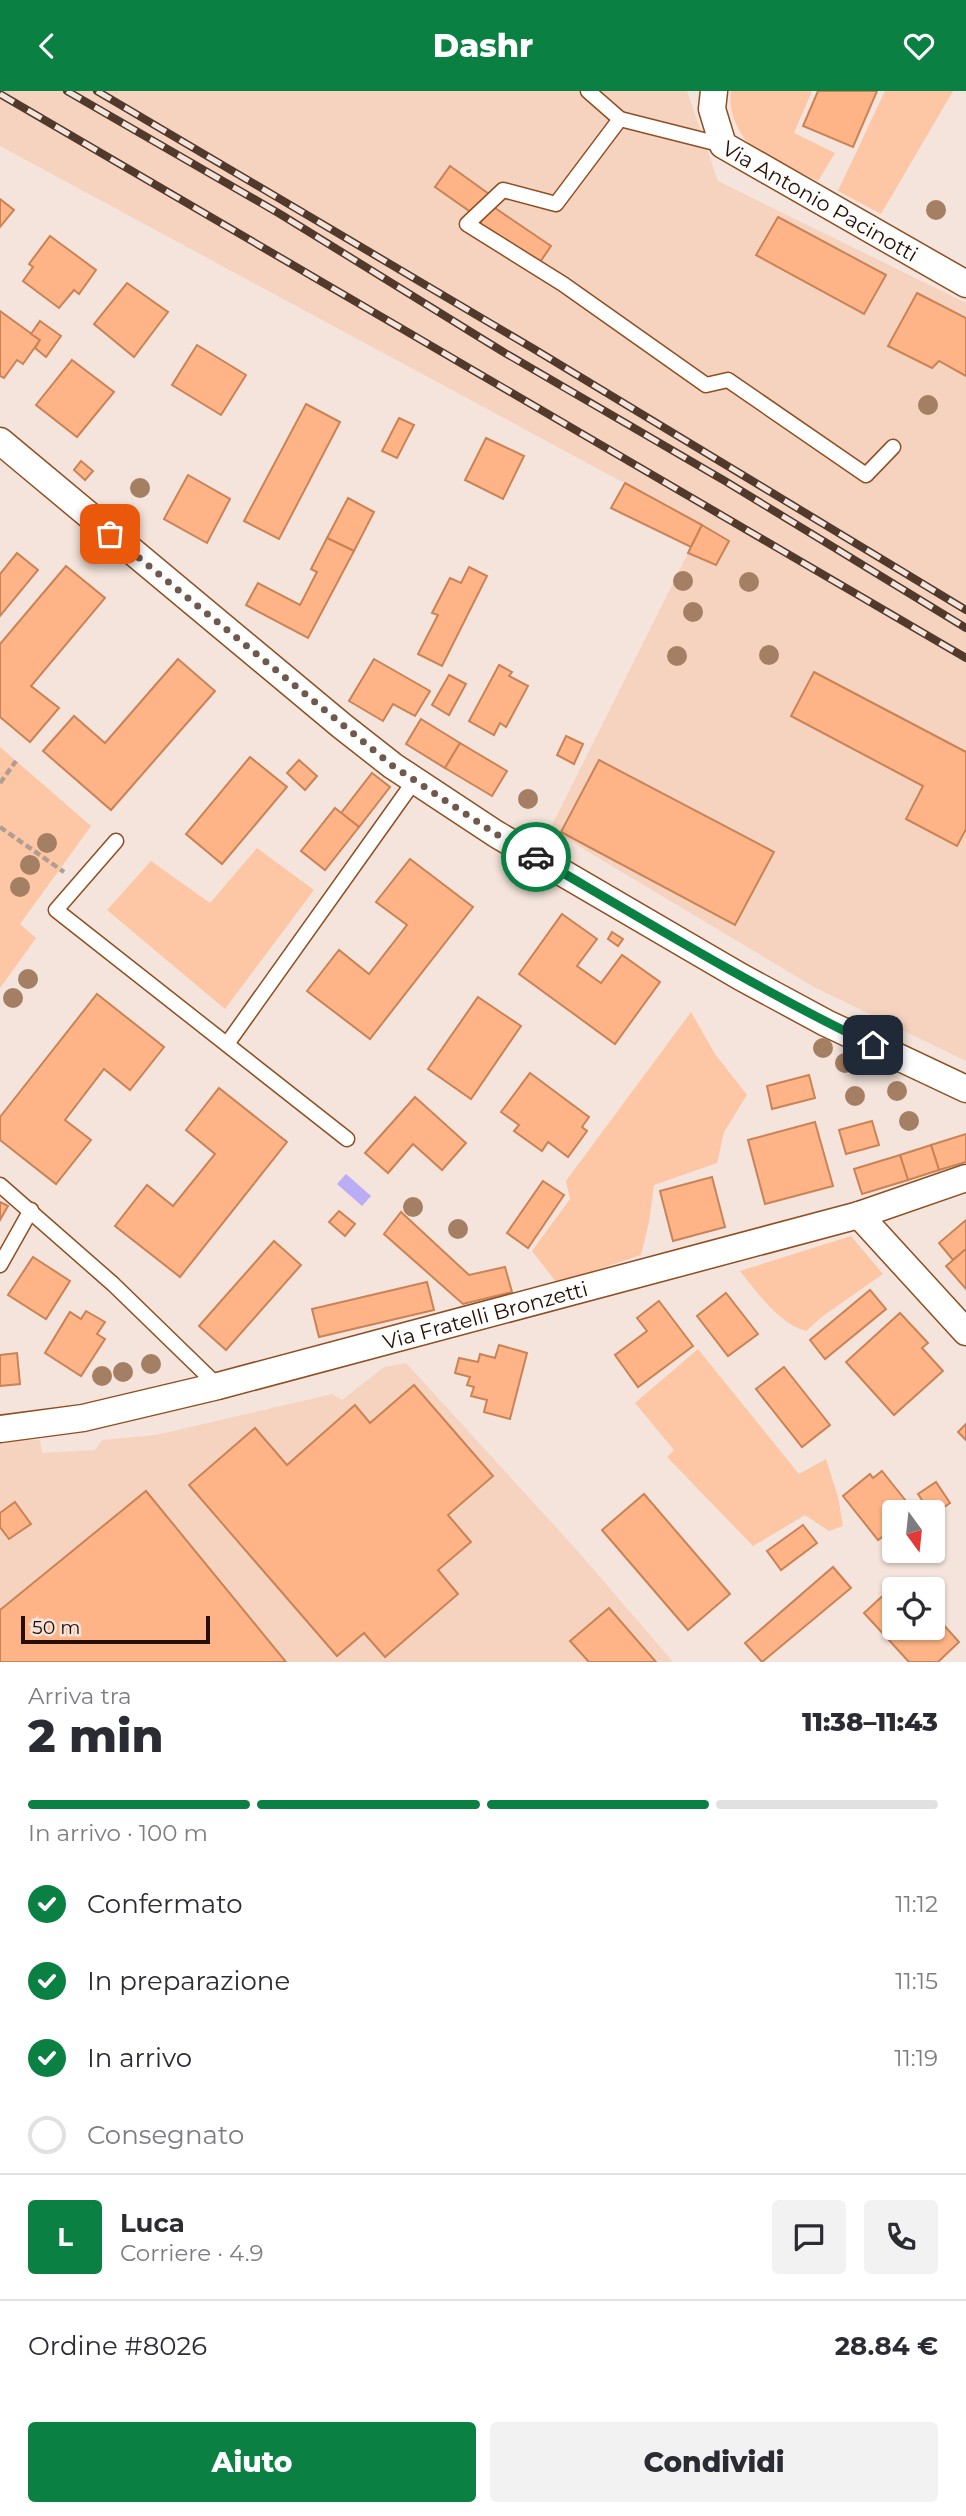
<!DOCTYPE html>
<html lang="it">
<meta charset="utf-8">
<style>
:root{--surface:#fff;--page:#f2f2f3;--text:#2b2b33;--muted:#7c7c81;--line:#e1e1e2;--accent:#0b8043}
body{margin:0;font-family:Montserrat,sans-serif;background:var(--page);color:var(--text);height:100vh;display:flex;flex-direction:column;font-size:26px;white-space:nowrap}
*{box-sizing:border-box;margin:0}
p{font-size:23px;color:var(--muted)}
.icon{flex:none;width:38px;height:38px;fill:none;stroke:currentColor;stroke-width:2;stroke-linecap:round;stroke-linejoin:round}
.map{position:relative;height:1571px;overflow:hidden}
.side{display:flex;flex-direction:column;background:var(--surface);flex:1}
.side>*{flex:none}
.needle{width:46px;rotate:165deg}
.buttons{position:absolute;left:882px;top:1409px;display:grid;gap:14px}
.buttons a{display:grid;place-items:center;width:63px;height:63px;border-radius:7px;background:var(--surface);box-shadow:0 2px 5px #0004;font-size:35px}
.scale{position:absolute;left:21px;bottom:18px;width:189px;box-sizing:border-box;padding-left:7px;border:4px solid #280e00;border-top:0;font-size:19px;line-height:24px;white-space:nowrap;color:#280e00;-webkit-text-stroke:5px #f4e4db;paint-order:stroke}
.pin{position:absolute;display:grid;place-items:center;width:60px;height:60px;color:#fff;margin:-30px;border-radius:14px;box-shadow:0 4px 10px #0006}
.courier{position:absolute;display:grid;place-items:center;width:70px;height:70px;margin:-35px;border:5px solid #0b8043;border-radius:50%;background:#fff;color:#222;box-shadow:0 2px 9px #0007}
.head em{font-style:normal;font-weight:800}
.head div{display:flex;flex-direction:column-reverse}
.head{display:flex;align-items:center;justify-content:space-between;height:119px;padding:0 28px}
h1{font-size:46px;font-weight:800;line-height:52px}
.bar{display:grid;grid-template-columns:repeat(4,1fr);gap:10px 7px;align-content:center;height:84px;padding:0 28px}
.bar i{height:9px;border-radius:5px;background:var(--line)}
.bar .active{background:var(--accent)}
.bar p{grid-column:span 4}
.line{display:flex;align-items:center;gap:18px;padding:0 28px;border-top:2px solid var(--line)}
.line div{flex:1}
.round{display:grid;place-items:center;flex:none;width:74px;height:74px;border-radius:7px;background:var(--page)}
ol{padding:0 28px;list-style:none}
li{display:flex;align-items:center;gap:21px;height:77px}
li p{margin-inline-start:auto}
li .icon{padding:7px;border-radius:50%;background:var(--accent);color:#fff;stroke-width:4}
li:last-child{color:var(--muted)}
li i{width:38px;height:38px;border:4px solid var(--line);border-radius:50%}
.button{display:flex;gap:14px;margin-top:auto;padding:14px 28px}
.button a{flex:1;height:80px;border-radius:7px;background:var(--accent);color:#fff;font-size:28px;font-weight:800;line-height:80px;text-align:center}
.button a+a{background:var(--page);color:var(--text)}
header{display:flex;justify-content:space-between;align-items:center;height:91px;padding:0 28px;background:var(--accent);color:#fff;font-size:32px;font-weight:800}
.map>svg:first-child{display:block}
.built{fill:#f5d3bf}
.green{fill:#fdc6a5}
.water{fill:#baacf5}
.building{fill:#feb486;stroke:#c98356;stroke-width:2}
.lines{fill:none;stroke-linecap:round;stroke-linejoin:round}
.service-casing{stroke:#8f4e20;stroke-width:17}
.minor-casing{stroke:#8f4e20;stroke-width:29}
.path{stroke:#b19e93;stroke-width:4.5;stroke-dasharray:7 3.5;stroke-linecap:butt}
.service{stroke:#fff;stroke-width:14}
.minor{stroke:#fff;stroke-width:26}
.rail-casing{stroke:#51392c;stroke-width:8}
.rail{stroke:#f4e4db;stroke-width:5;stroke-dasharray:16;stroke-linecap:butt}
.tree{fill:#a57f63}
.done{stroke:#6f594d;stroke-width:7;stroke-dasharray:0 12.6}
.route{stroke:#0b8043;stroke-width:9}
.labels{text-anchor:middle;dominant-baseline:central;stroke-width:5;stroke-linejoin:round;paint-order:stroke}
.street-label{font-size:21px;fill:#280e00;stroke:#f4e4db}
</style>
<header><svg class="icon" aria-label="back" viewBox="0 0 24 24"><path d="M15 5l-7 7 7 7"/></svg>Dashr<svg class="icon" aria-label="heart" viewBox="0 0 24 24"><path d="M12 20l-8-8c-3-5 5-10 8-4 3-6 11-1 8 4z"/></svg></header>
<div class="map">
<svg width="966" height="1571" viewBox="0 0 966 1571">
<rect width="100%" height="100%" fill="#f4e4db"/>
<g class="built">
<path d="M0,0H687L718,90L966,212V970L814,896L550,738L702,434L0,55Z"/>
<path d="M406,1272L575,1457L673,1571H0V1349H40L42,1362L95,1359L102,1349L156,1344L332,1303L342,1309L384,1276Z"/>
</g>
<g class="green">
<path d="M731,0H812L794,42L835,62L818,90C799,80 774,72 757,60C740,48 727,20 731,0Z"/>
<path d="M885,0H953L881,123L838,100Z"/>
<path d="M0,656L91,735L20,833L36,847L0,897Z"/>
<path d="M257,757L314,799L225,918L107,819L151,770L210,812Z"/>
<path d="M691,921L715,963L747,1004L724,1041L717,1072L654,1094L649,1131L641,1164L557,1192L532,1160L570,1108L566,1090Z"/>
<path d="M851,1145L883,1183L823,1225L806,1240C779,1233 757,1201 740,1180Z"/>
<path d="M698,1258L799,1383L826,1368L838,1406L843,1435L829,1440L805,1424L753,1455L667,1366L674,1359L635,1312Z"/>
</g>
<path class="water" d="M346,1083L371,1105L362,1115L337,1093Z"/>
<g class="building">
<path d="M818,0H877L853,56L803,35Z"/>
<path d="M450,75L489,103L475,124L435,96Z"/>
<path d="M0,108L14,119L0,136Z"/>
<path d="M492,115L551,155L538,174L479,134Z"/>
<path d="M778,126L886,184L864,223L756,164Z"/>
<path d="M50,145L96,179L79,203L74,199L59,217L23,190L33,176L29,173Z"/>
<path d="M127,192L168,221L134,266L94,233Z"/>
<path d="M917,202L966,227V285L939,270L932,277L888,255Z"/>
<path d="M0,220L40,249L23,273L17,269L4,287L0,285Z"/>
<path d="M40,230L61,245L46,266L35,257L40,249L31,243Z"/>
<path d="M197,254L246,284L221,324L172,294Z"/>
<path d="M72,269L114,301L77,346L36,314Z"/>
<path d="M306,313L340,331L279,448L244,430Z"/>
<path d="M399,327L414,334L397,367L382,360Z"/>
<path d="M486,347L524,365L503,408L465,389Z"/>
<path d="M81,370L93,380L85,389L74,379Z"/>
<path d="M188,384L230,408L207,452L164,428Z"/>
<path d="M625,392L702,434L691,456L611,417Z"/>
<path d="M348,407L374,421L354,460L327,447Z"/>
<path d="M702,434L729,450L716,474L688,462Z"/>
<path d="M327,447L354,460L308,547L246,514L258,492L300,514L317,481L311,478Z"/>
<path d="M17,462L38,479L0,525V483Z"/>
<path d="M66,475L105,507L31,595L59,617L30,651L0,626V553Z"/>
<path d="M469,476L487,485L442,575L418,563L438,524L432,522L450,487L461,492Z"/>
<path d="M178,568L215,600L111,719L43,660L74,625L105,652Z"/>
<path d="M374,568L430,600L415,625L393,613L383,630L349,610Z"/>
<path d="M499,574L512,581L509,585L528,595L506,636L500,632L494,644L469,630Z"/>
<path d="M814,581L966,661V738L957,755L906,728L923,695L791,625Z"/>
<path d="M449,584L466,593L449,624L432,614Z"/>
<path d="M421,628L460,652L445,677L406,653Z"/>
<path d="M566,645L583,653L574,673L557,664Z"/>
<path d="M460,652L507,680L492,705L445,677Z"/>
<path d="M250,666L287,696L222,773L186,743Z"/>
<path d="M299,669L317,685L305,699L287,682Z"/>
<path d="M599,669L774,761L735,834L561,741Z"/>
<path d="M372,682L390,696L359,736L341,722Z"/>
<path d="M335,717L359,736L325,779L301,760Z"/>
<path d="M410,768L473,816L370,948L307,900L339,859L369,883L407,834L376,811Z"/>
<path d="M562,823L597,848L577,875L601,892L622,864L660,891L615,953L519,883Z"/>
<path d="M612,841L623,848L618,855L608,848Z"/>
<path d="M97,903L164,956L130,999L104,978L65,1029L91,1049L56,1093L0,1049V1026Z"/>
<path d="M478,906L521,935L471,1008L428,978Z"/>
<path d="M530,982L589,1026L582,1036L587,1040L568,1066L548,1051L542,1060L514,1040L519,1034L501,1021Z"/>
<path d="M809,984L815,1007L772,1018L767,995Z"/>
<path d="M219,997L287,1051L180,1186L115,1135L147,1094L173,1115L215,1063L186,1039Z"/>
<path d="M415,1006L466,1052L442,1079L413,1053L388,1082L365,1062Z"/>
<path d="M872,1030L879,1054L846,1063L839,1039Z"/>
<path d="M815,1031L833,1095L765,1113L748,1049Z"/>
<path d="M966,1043V1071L939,1079L931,1054Z"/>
<path d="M931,1054L939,1079L908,1089L900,1064Z"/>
<path d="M900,1064L908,1089L862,1103L854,1078Z"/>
<path d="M712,1086L725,1136L673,1150L660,1100Z"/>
<path d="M543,1090L564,1104L528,1157L507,1142Z"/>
<path d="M0,1111L8,1115L0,1129Z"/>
<path d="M339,1120L355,1133L345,1145L329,1131Z"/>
<path d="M401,1121L469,1184L505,1176L512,1201L463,1213L384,1143Z"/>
<path d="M966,1129V1158L953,1169L939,1152Z"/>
<path d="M274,1150L301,1174L226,1259L199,1235Z"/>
<path d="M966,1158V1198L946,1175Z"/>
<path d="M33,1166L70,1190L46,1228L8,1204Z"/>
<path d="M427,1191L434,1219L319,1246L312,1218Z"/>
<path d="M870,1199L886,1218L825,1268L810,1249Z"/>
<path d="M726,1202L758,1243L728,1265L697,1225Z"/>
<path d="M659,1210L693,1255L638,1296L615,1264L647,1240L637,1227Z"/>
<path d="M86,1220L105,1231L97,1243L105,1248L81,1285L45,1262L70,1221L81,1228Z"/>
<path d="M900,1222L928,1252L922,1257L943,1280L894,1324L846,1271Z"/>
<path d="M499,1254L527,1262L510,1328L484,1321L487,1309L471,1305L474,1296L467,1294L470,1286L455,1282L459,1267L478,1271L480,1263L495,1267Z"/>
<path d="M17,1262L20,1293L0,1295V1264Z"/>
<path d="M784,1276L830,1334L802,1356L756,1298Z"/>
<path d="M414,1294L493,1385L448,1424L471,1451L438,1479L458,1503L385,1566L364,1542L337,1565L189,1394L255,1337L287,1374L355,1314L370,1332Z"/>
<path d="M966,1333V1349L958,1341Z"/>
<path d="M882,1380L906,1410L899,1416L903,1421H894V1437L878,1449L843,1405L870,1383L873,1387Z"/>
<path d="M936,1391L950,1412L933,1424V1421H930L918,1403Z"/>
<path d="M146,1400L286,1571H0V1519Z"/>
<path d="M644,1403L730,1503L688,1539L602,1439Z"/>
<path d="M15,1411L31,1433L9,1448L0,1436V1422Z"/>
<path d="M803,1434L817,1452L781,1479L767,1460Z"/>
<path d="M833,1476L851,1497L762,1571L745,1552Z"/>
<path d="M901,1488L911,1498H894V1536H933V1522L959,1551L938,1571H909L864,1522Z"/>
<path d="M609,1517L656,1571H589L570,1550Z"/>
</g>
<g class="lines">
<g class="service-casing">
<g id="service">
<path d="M588,0L620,28"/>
<path d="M723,54L620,28L556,113L503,99L467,133L563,193L706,294L728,289L866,384L893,356"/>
<path d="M116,750L56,819L347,1048"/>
<path d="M227,953L415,689"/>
<path d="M0,1094L113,1193L218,1295"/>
<path d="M0,1174L31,1119"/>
</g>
</g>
<g class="minor-casing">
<g id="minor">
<path id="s1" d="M714,0L712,18L723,54L966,193"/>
<path d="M0,350L342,635L393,675L496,743L741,886L826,932L966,998"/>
<path d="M859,1124L966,1241"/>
<path id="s2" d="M0,1338L83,1327L218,1295L859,1124L966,1087"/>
</g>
</g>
<g class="path">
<path d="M0,692L16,670"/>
<path d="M0,736L64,781"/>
</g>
<use href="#service" class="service"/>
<use href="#minor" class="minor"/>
<g class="rail-casing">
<g id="rail">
<path d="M67,0L280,123L505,262L725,390L966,537"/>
<path d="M97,0L534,258L966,519"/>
<path d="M0,3L966,567"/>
</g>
</g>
<use href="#rail" class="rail"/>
</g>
<g class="tree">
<circle cx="936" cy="119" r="10"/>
<circle cx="928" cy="314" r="10"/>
<circle cx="140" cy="397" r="10"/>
<circle cx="683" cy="490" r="10"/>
<circle cx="749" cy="491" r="10"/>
<circle cx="693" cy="521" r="10"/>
<circle cx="769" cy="564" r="10"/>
<circle cx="677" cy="565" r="10"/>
<circle cx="528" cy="708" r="10"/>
<circle cx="47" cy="752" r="10"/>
<circle cx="30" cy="774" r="10"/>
<circle cx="20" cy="796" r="10"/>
<circle cx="28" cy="888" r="10"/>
<circle cx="13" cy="907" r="10"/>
<circle cx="823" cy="957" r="10"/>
<circle cx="845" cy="972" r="10"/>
<circle cx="897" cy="1000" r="10"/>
<circle cx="855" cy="1005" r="10"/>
<circle cx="909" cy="1030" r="10"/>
<circle cx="413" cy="1116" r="10"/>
<circle cx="458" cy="1138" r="10"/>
<circle cx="151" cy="1273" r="10"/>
<circle cx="123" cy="1281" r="10"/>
<circle cx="102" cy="1285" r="10"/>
</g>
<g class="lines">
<path class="done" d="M110,443L393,675L496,743L536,766"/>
<path class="route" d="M536,766C647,831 757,898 873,954"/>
</g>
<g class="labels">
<g class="street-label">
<text stroke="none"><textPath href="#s1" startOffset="168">Via Antonio Pacinotti</textPath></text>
<text stroke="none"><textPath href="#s2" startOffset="499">Via Fratelli Bronzetti</textPath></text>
</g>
</g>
</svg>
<div class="buttons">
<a><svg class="needle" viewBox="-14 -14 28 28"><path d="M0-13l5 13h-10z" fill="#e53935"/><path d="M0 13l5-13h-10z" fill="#7c7c81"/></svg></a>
<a><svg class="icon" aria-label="locate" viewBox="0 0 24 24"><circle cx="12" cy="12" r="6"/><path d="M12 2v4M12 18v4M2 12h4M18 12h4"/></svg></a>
</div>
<div class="scale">50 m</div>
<div class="pin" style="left:110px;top:443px;background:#ea580c"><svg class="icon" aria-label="bag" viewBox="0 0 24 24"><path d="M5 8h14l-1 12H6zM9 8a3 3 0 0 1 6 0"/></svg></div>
<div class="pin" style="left:873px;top:954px;background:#1f2937"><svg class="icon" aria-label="home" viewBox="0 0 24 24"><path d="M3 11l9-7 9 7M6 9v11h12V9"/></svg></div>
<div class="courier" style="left:536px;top:766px"><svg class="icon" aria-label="car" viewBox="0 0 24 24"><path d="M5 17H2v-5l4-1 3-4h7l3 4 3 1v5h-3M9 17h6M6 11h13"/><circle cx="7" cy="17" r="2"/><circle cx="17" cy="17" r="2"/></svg></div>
</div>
<section class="side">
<div class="head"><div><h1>2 min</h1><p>Arriva tra</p></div><em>11:38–11:43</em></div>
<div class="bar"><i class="active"></i><i class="active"></i><i class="active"></i><i></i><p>In arrivo · 100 m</p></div>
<ol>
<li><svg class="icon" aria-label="check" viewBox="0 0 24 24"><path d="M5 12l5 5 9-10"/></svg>Confermato<p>11:12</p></li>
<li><svg class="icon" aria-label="check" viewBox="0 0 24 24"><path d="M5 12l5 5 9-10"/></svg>In preparazione<p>11:15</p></li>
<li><svg class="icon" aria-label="check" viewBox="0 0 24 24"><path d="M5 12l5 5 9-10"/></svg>In arrivo<p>11:19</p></li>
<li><i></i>Consegnato</li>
</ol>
<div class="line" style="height:126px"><b class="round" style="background:var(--accent);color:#fff">L</b><div><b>Luca</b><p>Corriere · 4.9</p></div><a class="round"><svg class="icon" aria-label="chat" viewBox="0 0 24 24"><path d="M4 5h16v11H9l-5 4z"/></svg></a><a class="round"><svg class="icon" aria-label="phone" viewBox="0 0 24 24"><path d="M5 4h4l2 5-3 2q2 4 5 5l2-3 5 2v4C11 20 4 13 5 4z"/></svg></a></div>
<div class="line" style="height:91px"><div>Ordine #8026</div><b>28.84 €</b></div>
<div class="button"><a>Aiuto</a><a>Condividi</a></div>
</section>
